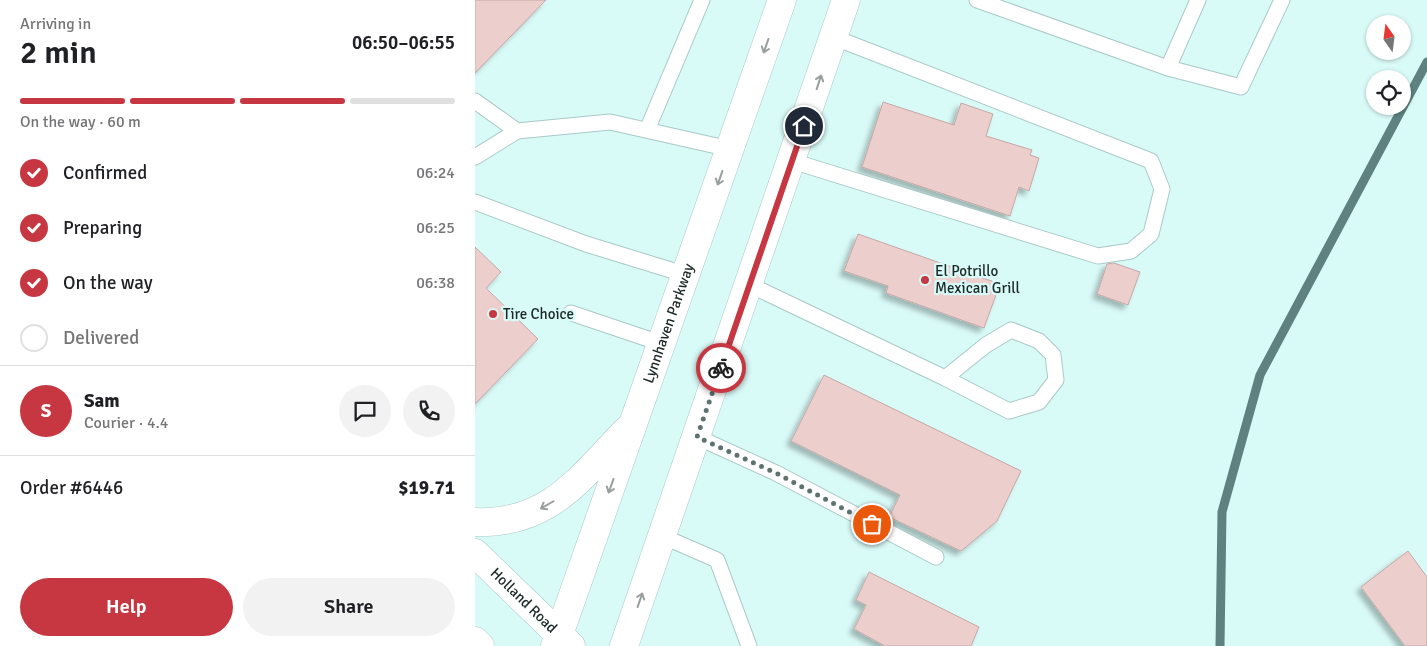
<!DOCTYPE html>
<meta charset="utf-8">
<style>
:root{--surface:#fff;--page:#f2f2f2;--text:#202124;--muted:#757577;--line:#e0e0e0;--accent:#c73741}
body{margin:0;font-family:Signika,sans-serif;background:var(--page);color:var(--text);height:100vh;display:flex;flex-direction:column;font-size:19px;white-space:nowrap}
*{box-sizing:border-box;margin:0}
p{font-size:16px;color:var(--muted)}
.icon{flex:none;width:28px;height:28px;fill:none;stroke:currentColor;stroke-width:2;stroke-linecap:round;stroke-linejoin:round}
.map{position:relative;flex:1;overflow:hidden}
.drawer{display:flex;flex-direction:column;background:var(--surface);width:475px}
.drawer>*{flex:none}
.needle{width:32px;rotate:346deg}
.tools{position:absolute;left:891px;top:15px;display:grid;gap:10px}
.tools a{display:grid;place-items:center;width:45px;height:45px;border-radius:50%;background:var(--surface);box-shadow:0 1px 4px #0004;font-size:25px}
.pin{position:absolute;display:grid;place-items:center;width:42px;height:42px;color:#fff;margin:-21px;border:2px solid #fff;border-radius:50%;box-shadow:0 1px 5px #0007}
.courier{position:absolute;display:grid;place-items:center;width:50px;height:50px;margin:-25px;border:4px solid #c73741;border-radius:50%;background:#fff;color:#222;box-shadow:0 1px 6px #0007}
.summary em{font-style:normal;font-weight:600}
.summary div{display:flex;flex-direction:column-reverse}
.summary{display:flex;align-items:center;justify-content:space-between;height:85px;padding:0 20px}
h1{font-size:32px;font-weight:600;line-height:38px}
.bar{display:grid;grid-template-columns:repeat(4,1fr);gap:8px 5px;align-content:center;height:60px;padding:0 20px}
.bar i{height:6px;border-radius:4px;background:var(--line)}
.bar .selected{background:var(--accent)}
.bar p{grid-column:span 4}
.line{display:flex;align-items:center;gap:12px;padding:0 20px;border-top:1px solid var(--line)}
.line div{flex:1}
.round{display:grid;place-items:center;flex:none;width:52px;height:52px;border-radius:26px;background:var(--page)}
ol{padding:0 20px;list-style:none}
li{display:flex;align-items:center;gap:15px;height:55px}
li p{margin-inline-start:auto}
li .icon{padding:5px;border-radius:50%;background:var(--accent);color:#fff;stroke-width:4}
li:last-child{color:var(--muted)}
li i{width:28px;height:28px;border:2px solid var(--line);border-radius:50%}
.primary-button{display:flex;gap:10px;margin-top:auto;padding:10px 20px}
.primary-button a{flex:1;height:58px;border-radius:30px;background:var(--accent);color:#fff;font-size:20px;font-weight:600;line-height:58px;text-align:center}
.primary-button a+a{background:var(--page);color:var(--text)}
main{display:flex;flex:1;min-height:0}
.map>svg:first-child{display:block}
.lines{fill:none;stroke-linecap:round;stroke-linejoin:round}
.stream{stroke:#5d8280;stroke-width:9}
.building{fill:#eccecc;stroke:#c5a8a6;filter:url(#shadow)}
.lane-casing{stroke:#a9c9c7;stroke-width:17}
.secondary-casing{stroke:#a9c9c7;stroke-width:29}
.lane{stroke:#fff;stroke-width:15}
.secondary{stroke:#fff;stroke-width:28}
.oneway{stroke:#999e9e}
.done{stroke:#5e7270;stroke-width:5;stroke-dasharray:0 9}
.route{stroke:#c73741;stroke-width:6}
.poi-dot{fill:#c73741;stroke:#d9fbf8;stroke-width:2}
.labels{text-anchor:middle;dominant-baseline:central;stroke-width:4.5;stroke-linejoin:round;paint-order:stroke}
.poi-label{font-size:15px;fill:#1c2827;stroke:#d9fbf8;text-anchor:start}
.street-label{font-size:15px;fill:#1c2827;stroke:#d9fbf8}
</style>
<main>
<section class="drawer">
<div class="summary"><div><h1>2 min</h1><p>Arriving in</p></div><em>06:50–06:55</em></div>
<div class="bar"><i class="selected"></i><i class="selected"></i><i class="selected"></i><i></i><p>On the way · 60 m</p></div>
<ol>
<li><svg class="icon" aria-label="check" viewBox="0 0 24 24"><path d="M5 12l5 5 9-10"/></svg>Confirmed<p>06:24</p></li>
<li><svg class="icon" aria-label="check" viewBox="0 0 24 24"><path d="M5 12l5 5 9-10"/></svg>Preparing<p>06:25</p></li>
<li><svg class="icon" aria-label="check" viewBox="0 0 24 24"><path d="M5 12l5 5 9-10"/></svg>On the way<p>06:38</p></li>
<li><i></i>Delivered</li>
</ol>
<div class="line" style="height:90px"><b class="round" style="background:var(--accent);color:#fff">S</b><div><b>Sam</b><p>Courier · 4.4</p></div><a class="round"><svg class="icon" aria-label="chat" viewBox="0 0 24 24"><path d="M4 5h16v11H9l-5 4z"/></svg></a><a class="round"><svg class="icon" aria-label="phone" viewBox="0 0 24 24"><path d="M5 4h4l2 5-3 2q2 4 5 5l2-3 5 2v4C11 20 4 13 5 4z"/></svg></a></div>
<div class="line" style="height:65px"><div>Order #6446</div><b>$19.71</b></div>
<div class="primary-button"><a>Help</a><a>Share</a></div>
</section>
<div class="map">
<svg width="952" height="646" viewBox="0 0 952 646">
<defs>
<filter id="shadow"><feDropShadow dx="-4.5" dy="4.5" stdDeviation="2.5" flood-color="#0004"/></filter>
</defs>
<rect width="100%" height="100%" fill="#d9fbf8"/>
<g class="lines">
<path class="stream" d="M745,646L747,512L785,375L952,62"/>
</g>
<g class="building">
<path d="M0,0H71L0,73Z"/>
<path d="M408,102L479,125L486,103L518,114L511,136L557,150L555,155L564,158L554,191L544,187L535,216L387,167Z"/>
<path d="M383,234L525,284L509,328L411,293L413,286L369,271Z"/>
<path d="M0,247L26,272L11,288L63,339L0,404Z"/>
<path d="M639,263L665,272L653,305L622,294L632,264Z"/>
<path d="M349,375L546,471L522,521L486,551L414,517L425,495L316,441Z"/>
<path d="M933,551L952,577V646H930L886,587Z"/>
<path d="M394,572L504,627L496,646H410L379,629L391,605L381,600Z"/>
</g>
<g class="lines">
<g class="lane-casing">
<g id="lane">
<path d="M502,0L693,68L723,0"/>
<path d="M693,68L766,87L807,0"/>
<path d="M0,101L42,131L135,122L255,149"/>
<path d="M172,130L227,0"/>
<path d="M0,157L42,131"/>
<path d="M317,161L623,256L656,251L676,234L687,189L676,161L358,37"/>
<path d="M0,202L111,244L212,275"/>
<path d="M275,285L470,378L534,411L564,402L581,380L578,355L564,341L536,330L511,345L470,378"/>
<path d="M96,313L188,344"/>
<path d="M222,437L301,473L461,557"/>
<path d="M187,536L242,560L274,646"/>
</g>
</g>
<g class="secondary-casing">
<g id="secondary">
<path d="M0,522C74,525 105,478 152,430"/>
<path id="s1" d="M0,553L96,646"/>
<path d="M0,641L5,646"/>
<path id="s2" d="M80,646L307,0"/>
<path d="M149,646L371,0"/>
</g>
</g>
<use href="#lane" class="lane"/>
<use href="#secondary" class="secondary"/>
</g>
<defs><path id="oneway-shaft" d="M-6 0H5M1.5-3L5.5 0L1.5 3" fill="none" stroke-width="1.6" stroke-linecap="round" stroke-linejoin="round" transform="scale(1.25)"/></defs>
<g class="oneway">
<use href="#oneway-shaft" transform="translate(291 46) rotate(109)"/>
<use href="#oneway-shaft" transform="translate(344 82) rotate(-72)"/>
<use href="#oneway-shaft" transform="translate(245 178) rotate(109)"/>
<use href="#oneway-shaft" transform="translate(136 486) rotate(110)"/>
<use href="#oneway-shaft" transform="translate(72 505) rotate(150)"/>
<use href="#oneway-shaft" transform="translate(165 600) rotate(-71)"/>
</g>
<g class="lines">
<path class="done" d="M246,368L222,437L301,473L397,524"/>
<path class="route" d="M246,368L329,126"/>
</g>
<g class="poi-dot">
<circle cx="450" cy="280" r="5"/>
<circle cx="18" cy="314" r="5"/>
</g>
<g class="labels">
<g class="poi-label">
<text x="460" y="271">El Potrillo<tspan x="460" dy="17">Mexican Grill</tspan></text>
<text x="28" y="314">Tire Choice</text>
</g>
<g class="street-label">
<text stroke="none"><textPath href="#s2" startOffset="342">Lynnhaven Parkway</textPath></text>
<text stroke="none"><textPath href="#s1" startOffset="68">Holland Road</textPath></text>
</g>
</g>
</svg>
<div class="tools">
<a><svg class="needle" viewBox="-14 -14 28 28"><path d="M0-13l5 13h-10z" fill="#e53935"/><path d="M0 13l5-13h-10z" fill="#757577"/></svg></a>
<a><svg class="icon" aria-label="locate" viewBox="0 0 24 24"><circle cx="12" cy="12" r="6"/><path d="M12 2v4M12 18v4M2 12h4M18 12h4"/></svg></a>
</div>
<div class="pin" style="left:397px;top:524px;background:#ea580c"><svg class="icon" aria-label="bag" viewBox="0 0 24 24"><path d="M5 8h14l-1 12H6zM9 8a3 3 0 0 1 6 0"/></svg></div>
<div class="pin" style="left:329px;top:126px;background:#1f2937"><svg class="icon" aria-label="home" viewBox="0 0 24 24"><path d="M3 11l9-7 9 7M6 9v11h12V9"/></svg></div>
<div class="courier" style="left:246px;top:368px"><svg class="icon" aria-label="bike" viewBox="0 0 24 24"><circle cx="6" cy="16" r="4"/><circle cx="18" cy="16" r="4"/><path d="M6 16l4-8h5l3 8M10 8l3 8H6M13 5h3"/></svg></div>
</div>
</main>
